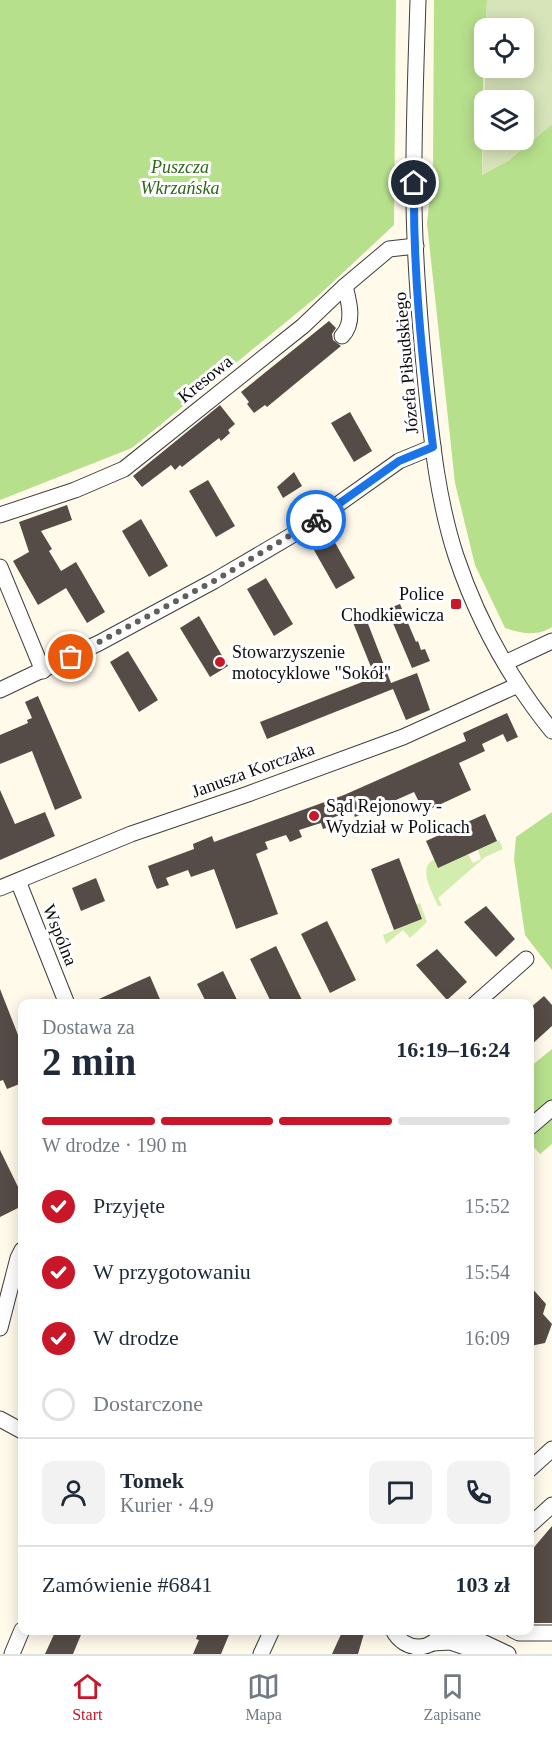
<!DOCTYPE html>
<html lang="pl">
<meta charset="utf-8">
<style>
:root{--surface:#fff;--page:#f2f2f3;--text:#1f2937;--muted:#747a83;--line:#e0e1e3;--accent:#c91628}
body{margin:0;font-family:"Times New Roman",serif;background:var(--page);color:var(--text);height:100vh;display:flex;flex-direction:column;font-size:22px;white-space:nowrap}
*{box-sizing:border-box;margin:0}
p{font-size:20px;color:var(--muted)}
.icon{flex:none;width:33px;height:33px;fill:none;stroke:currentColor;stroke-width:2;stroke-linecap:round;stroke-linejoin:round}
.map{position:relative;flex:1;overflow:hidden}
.sheet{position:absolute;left:18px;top:999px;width:516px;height:636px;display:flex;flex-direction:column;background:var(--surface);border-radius:12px;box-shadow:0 3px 15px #0003}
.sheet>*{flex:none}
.tools{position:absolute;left:474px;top:18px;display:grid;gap:12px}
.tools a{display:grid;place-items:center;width:60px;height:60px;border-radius:12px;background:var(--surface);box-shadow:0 3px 15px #0003;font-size:30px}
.pin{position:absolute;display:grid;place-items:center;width:51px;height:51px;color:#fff;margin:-26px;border:3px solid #fff;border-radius:50%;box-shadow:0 2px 6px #0007}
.courier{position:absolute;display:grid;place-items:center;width:60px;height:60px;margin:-30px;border:4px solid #1a73e8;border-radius:50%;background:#fff;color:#222;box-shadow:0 2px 8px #0007}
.overview em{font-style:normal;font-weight:800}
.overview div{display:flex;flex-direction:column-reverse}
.overview{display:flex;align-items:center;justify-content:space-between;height:102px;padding:0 24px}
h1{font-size:39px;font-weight:800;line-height:45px}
.bar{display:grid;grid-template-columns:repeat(4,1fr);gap:9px 6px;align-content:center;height:72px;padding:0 24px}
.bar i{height:8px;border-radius:4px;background:var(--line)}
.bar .active{background:var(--accent)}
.bar p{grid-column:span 4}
.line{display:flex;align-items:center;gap:15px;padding:0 24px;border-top:2px solid var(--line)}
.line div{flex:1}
.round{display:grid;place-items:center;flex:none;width:63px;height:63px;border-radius:12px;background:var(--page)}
ol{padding:0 24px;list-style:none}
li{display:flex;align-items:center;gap:18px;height:66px}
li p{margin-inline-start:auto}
li .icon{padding:6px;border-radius:50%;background:var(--accent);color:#fff;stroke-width:4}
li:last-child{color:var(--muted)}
li i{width:33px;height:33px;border:3px solid var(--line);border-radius:50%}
.menu{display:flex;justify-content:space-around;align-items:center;height:84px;border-top:2px solid var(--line);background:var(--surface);font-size:16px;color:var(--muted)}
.menu a{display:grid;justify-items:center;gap:3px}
.menu .active{color:var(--accent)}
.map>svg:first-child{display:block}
.green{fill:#d3edaf}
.forest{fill:#b7e08d}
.cemetery{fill:#d7e3b9;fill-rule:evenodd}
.building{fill:#554c47}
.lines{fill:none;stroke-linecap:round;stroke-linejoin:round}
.minor-casing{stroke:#3e3e3e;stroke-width:17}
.minor{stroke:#fff;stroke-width:15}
.done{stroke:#605f59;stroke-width:6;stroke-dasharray:0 10.8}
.route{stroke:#1a73e8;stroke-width:8}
.poi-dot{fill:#c91628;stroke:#fff;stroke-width:2}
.labels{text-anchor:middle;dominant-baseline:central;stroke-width:6;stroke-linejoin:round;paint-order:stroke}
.park-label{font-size:18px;font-style:italic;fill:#2b6916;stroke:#fff}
.street-label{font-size:18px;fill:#0b0b0b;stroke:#fff}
.poi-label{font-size:18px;fill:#0b0b0b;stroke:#fff;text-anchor:start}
</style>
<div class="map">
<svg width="552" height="1654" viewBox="0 0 552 1654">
<rect width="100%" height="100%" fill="#fffaea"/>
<g class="green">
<path d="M499,840L503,849L485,857L438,898L442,906H438C433,893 416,867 435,859C444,855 458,855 468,854L473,863L481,859L478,850Z"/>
<path d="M420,903L427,922L410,938L403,930L386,944L383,935L421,919L416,905Z"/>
</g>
<g class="forest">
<path d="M0,0H396L394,225L319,295L132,448L0,500Z"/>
<path d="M434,0H487L486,28H484L482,175L509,160L552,124V627C537,637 521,633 505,628L475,565L455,483L427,223L433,168Z"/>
<path d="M552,812V970L525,935L514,859L516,837Z"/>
<path d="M552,1049V1144L540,1154L530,1143V1067Z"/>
</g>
<path class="cemetery" d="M487,0H552V124L509,160L482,175L485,68H524V28H486ZM484,100H524V140H484Z"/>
<g class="building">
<path d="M329,321L336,328L332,334L333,340L341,346L267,407L265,405L254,413L247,404L249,402L241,392Z"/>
<path d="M220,405L235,424L228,430L230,433L221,441L219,438L182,467L180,465L175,470L171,465L142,487L133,476Z"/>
<path d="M350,412L372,451L354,462L331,423Z"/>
<path d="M294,472L302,486L283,498L277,487Z"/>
<path d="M208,480L235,526L216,537L189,491Z"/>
<path d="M67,505L72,520L41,531L52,549L49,551L61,571L76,562L105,612L87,623L66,588L38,605L13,561L29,552L19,522Z"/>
<path d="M141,519L168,566L149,577L122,531Z"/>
<path d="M333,539L355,578L336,589L314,550Z"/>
<path d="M266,578L293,624L274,636L247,589Z"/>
<path d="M400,604L416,642L418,641L421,650L425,649L430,661L412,668L387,609Z"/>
<path d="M199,616L228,666L210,677L180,628Z"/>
<path d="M365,616L391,683L417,673L430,710L406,720L393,689L267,739L260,722L375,677L352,620Z"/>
<path d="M128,651L158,700L139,712L110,662Z"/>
<path d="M38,696L82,798L55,810L32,751L0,764V735L28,723L27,720L32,718L25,702Z"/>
<path d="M507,713L518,737L507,742L503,734L482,744L485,751L459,763L471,790L424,812L414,792L387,804L384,797L363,805L366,812L355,817L352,810L332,818L335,825L323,829L321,823L299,830L302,837L290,842L286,835L265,842L268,849L256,854L278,914L236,929L214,869L191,877L188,870L166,878L169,885L157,889L154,883L148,866L194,849L193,844L212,836L214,842L344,795L466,741L463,733Z"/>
<path d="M0,790L15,824L45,812L55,836L0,860Z"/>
<path d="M485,814L497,841L438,868L426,841Z"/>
<path d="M399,858L422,919L394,930L371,869Z"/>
<path d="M96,878L105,901L81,911L72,888Z"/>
<path d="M486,906L515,939L496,957L464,922Z"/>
<path d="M327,921L356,980L330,993L301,934Z"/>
<path d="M276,946L296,988L304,1004H272L250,959Z"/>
<path d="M437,949L467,982L447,1000L416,965Z"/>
<path d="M223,971L239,1004H207L197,984Z"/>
<path d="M150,976L162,1004H88L134,983Z"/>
<path d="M0,989L22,1045V1083L7,1089L3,1080L0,1081Z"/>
<path d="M544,996L552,1005V1026L530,1046V1008Z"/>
<path d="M0,1150L22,1195V1206L0,1217Z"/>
<path d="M530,1286L546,1304L543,1314L552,1324L545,1343L530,1346Z"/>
<path d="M552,1526V1623H530V1552Z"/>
<path d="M56,1630H83L73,1654H45Z"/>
<path d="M199,1630H231L221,1654H193L199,1640L196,1639Z"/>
<path d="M343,1630H365L358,1654H332Z"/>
</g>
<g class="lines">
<g class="minor-casing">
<g id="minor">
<path d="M418,0C416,68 413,136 414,205C415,265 420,326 426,386C432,443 438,501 456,556C477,619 510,679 552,731"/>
<path d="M342,336C355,323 349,302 345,286"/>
<path d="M0,515L75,490L124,469L303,326L345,286L389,249L416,246"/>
<path d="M0,567L43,671"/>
<path d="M505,663L552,641"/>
<path d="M0,690L99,643L214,581L306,527L399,461L433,447"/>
<path d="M18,881L67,1004"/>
<path d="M0,888L131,834L248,794L403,737L518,685"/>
<path d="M475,1004L526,959"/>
<path d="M530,1127L552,1108"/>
<path d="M0,1328L18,1258L22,1250"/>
<path d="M0,1419L22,1431"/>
<path d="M530,1469L552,1449"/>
<path d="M530,1525L552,1505"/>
<path d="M393,1630C404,1652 433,1653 443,1630"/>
<path d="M457,1630L508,1654"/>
<path d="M513,1630L519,1633H552"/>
<path d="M433,1643L450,1642L486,1654"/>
<path d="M12,1654L22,1630"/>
<path d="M261,1654L272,1630"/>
</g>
</g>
<use href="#minor" class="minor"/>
</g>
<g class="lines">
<path class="done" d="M71,657L214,581L316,520"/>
<path class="route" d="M316,520L399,461L433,447C422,360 413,271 414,183"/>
</g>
<g class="poi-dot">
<rect x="450" y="598" width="12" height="12" rx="3"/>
<circle cx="220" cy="662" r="6"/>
<circle cx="314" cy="816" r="6"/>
</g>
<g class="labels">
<g class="park-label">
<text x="180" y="167">Puszcza<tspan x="180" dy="21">Wkrzańska</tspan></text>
</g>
<g class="street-label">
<text transform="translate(406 363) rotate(-95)">Józefa Piłsudskiego</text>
<text transform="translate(205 379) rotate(-39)">Kresowa</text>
<text transform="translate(253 770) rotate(-20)">Janusza Korczaka</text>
<text transform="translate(60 935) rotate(68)">Wspólna</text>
</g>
<g class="poi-label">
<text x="444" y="594" text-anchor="end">Police<tspan x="444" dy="21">Chodkiewicza</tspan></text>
<text x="232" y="652">Stowarzyszenie<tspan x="232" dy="21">motocyklowe "Sokół"</tspan></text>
<text x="326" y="806">Sąd Rejonowy -<tspan x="326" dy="21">Wydział w Policach</tspan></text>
</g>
</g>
</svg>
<div class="tools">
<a><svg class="icon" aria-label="locate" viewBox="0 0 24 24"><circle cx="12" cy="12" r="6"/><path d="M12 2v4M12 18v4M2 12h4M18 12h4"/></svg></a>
<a><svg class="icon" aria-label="layers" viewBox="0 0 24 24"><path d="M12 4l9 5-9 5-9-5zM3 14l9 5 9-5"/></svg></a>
</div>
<div class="pin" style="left:71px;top:657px;background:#ea580c"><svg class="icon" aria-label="bag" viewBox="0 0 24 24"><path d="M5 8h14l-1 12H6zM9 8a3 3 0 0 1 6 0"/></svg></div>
<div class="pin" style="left:414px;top:183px;background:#1f2937"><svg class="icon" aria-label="home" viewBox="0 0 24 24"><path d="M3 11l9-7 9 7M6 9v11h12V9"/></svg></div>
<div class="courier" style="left:316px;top:520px"><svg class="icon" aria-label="bike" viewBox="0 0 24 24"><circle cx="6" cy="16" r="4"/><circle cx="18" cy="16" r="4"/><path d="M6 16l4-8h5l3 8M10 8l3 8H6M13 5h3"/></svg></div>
<section class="sheet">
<div class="overview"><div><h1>2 min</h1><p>Dostawa za</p></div><em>16:19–16:24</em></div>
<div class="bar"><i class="active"></i><i class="active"></i><i class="active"></i><i></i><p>W drodze · 190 m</p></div>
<ol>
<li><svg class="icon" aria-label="check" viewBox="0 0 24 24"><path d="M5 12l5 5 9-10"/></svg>Przyjęte<p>15:52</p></li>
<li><svg class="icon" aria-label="check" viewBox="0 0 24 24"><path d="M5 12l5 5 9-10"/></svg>W przygotowaniu<p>15:54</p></li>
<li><svg class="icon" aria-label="check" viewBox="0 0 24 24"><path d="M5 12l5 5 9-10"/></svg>W drodze<p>16:09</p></li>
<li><i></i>Dostarczone</li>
</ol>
<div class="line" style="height:108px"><a class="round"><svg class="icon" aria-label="person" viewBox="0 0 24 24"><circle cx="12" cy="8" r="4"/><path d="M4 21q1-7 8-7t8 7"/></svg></a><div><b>Tomek</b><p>Kurier · 4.9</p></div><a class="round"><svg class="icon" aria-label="chat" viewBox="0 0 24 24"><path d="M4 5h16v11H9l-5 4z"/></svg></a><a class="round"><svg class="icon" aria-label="phone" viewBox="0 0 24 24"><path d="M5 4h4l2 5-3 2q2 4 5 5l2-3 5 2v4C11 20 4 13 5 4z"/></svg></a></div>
<div class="line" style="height:78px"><div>Zamówienie #6841</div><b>103 zł</b></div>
</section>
</div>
<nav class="menu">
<a class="active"><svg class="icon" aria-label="home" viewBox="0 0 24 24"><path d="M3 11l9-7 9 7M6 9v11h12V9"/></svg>Start</a>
<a><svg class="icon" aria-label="map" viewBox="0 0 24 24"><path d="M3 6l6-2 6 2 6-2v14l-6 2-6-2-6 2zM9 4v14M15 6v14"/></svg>Mapa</a>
<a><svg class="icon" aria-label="saved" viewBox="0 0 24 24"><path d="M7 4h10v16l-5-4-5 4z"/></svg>Zapisane</a>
</nav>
